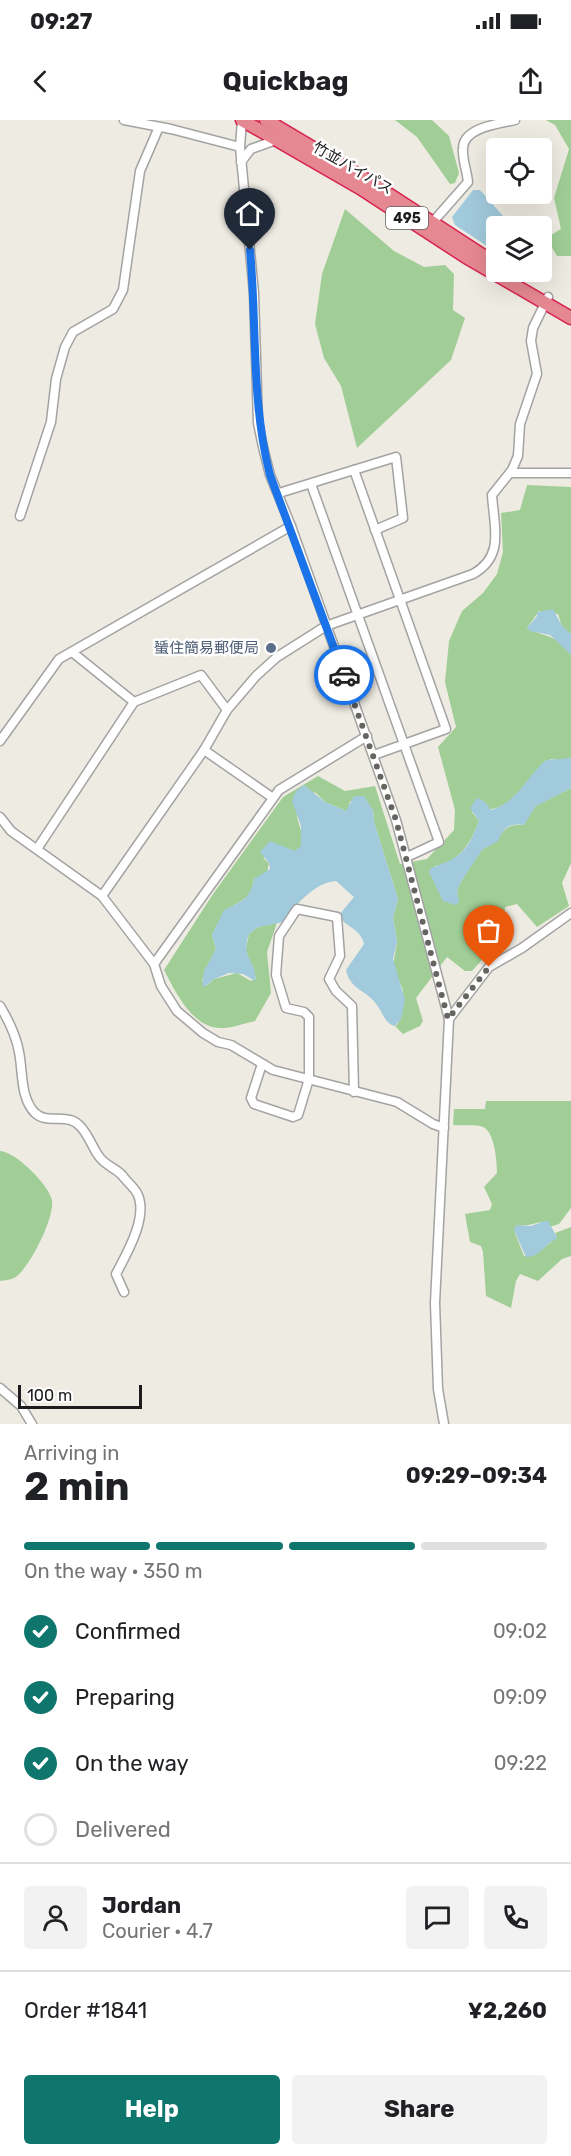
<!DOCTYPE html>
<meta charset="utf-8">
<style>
:root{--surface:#fff;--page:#f2f2f2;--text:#202124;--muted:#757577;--line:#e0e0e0;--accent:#0f766e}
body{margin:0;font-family:Rubik,"Noto Sans JP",sans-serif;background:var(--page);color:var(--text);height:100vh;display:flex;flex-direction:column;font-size:22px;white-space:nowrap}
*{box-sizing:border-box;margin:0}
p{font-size:20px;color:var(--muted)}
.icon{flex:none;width:33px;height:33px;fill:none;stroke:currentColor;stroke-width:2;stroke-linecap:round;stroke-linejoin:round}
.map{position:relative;height:1304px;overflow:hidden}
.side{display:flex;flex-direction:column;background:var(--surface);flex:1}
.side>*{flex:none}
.buttons{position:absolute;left:486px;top:18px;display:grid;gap:12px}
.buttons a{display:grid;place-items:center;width:66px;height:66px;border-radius:6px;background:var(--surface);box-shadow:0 6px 24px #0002;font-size:30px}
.scale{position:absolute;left:18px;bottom:15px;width:124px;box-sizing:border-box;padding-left:6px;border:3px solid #1c1c1c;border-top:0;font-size:16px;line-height:21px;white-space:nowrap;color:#1c1c1c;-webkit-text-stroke:4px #fff;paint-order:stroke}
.pin{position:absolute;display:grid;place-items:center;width:51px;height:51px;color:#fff;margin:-62px -26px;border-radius:50% 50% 50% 0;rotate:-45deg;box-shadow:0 0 6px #0007}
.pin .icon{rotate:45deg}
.courier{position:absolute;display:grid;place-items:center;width:60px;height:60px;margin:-30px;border:4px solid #1a73e8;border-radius:50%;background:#fff;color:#222;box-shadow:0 2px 8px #0007}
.overview em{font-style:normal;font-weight:700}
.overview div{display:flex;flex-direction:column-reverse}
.overview{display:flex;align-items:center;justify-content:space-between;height:102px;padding:0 24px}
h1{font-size:39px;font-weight:700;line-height:45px}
.bar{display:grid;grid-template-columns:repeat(4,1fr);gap:9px 6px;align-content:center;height:72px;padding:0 24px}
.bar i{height:8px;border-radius:4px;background:var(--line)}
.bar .active{background:var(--accent)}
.bar p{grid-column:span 4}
.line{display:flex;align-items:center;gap:15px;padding:0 24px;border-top:2px solid var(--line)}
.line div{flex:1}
.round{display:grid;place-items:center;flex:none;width:63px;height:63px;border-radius:6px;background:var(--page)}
ol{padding:0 24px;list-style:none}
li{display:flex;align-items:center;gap:18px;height:66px}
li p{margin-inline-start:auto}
li .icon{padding:6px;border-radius:50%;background:var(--accent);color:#fff;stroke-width:4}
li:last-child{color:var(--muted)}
li i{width:33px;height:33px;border:3px solid var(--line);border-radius:50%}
.cta{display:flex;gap:12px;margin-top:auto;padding:12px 24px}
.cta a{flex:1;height:69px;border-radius:6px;background:var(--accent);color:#fff;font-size:24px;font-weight:700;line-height:69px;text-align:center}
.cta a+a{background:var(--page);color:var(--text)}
.status{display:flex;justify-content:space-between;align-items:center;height:42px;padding:0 30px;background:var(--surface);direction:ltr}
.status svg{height:16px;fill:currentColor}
header{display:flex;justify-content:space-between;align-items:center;height:78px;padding:0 24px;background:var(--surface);font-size:27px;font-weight:700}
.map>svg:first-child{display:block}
.forest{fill:#a1ce96}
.water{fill:#a1cadc}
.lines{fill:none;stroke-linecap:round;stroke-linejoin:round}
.minor-casing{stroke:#a3a3a3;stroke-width:11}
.highway-casing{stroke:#d82351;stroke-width:15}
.minor{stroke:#fff;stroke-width:8}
.highway{stroke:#e68891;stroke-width:12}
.done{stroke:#666461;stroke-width:6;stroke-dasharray:0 10.8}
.route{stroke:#1a73e8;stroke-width:8}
.service-dot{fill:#5c6f8a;stroke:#fff;stroke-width:2}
.labels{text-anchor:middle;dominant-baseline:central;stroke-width:5;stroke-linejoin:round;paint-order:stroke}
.shield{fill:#fff;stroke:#606060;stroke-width:1.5}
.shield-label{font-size:14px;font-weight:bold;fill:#1c1c1c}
.street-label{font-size:15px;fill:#1c1c1c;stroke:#fff}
.service-label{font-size:15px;fill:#4e5e75;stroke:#fff;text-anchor:end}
</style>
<div class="status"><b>09:27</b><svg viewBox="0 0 49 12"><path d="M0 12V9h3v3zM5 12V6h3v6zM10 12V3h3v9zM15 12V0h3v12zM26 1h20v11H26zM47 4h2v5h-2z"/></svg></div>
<header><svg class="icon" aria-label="back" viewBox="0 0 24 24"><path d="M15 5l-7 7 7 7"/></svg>Quickbag<svg class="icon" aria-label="share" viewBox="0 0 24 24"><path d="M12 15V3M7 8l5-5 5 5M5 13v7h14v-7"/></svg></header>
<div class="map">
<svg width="571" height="1304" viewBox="0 0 571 1304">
<rect width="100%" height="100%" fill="#eeebe2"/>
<g class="forest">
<path d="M395,0H432L449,16L459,53L455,63L450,64L417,17Z"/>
<path d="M546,0H571V136H557L546,118L561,109L554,78L569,29L555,5Z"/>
<path d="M345,89L394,131L424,147L445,145L454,154L453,190L465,198L451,240L357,328L341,266L324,238L315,204L322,154Z"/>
<path d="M527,365L571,367V514L562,507L558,494L539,491L527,508C548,519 553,512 571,535V638L558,640L551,639C532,650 522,677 499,687C493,690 481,689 472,692L479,701C471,723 459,742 435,746L439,773L458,775L457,770C463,757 473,741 482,730C486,726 490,725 494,722C505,711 506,703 524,705L535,686L571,668V743L562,763L569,786L537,807L517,784L505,787L504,815L472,851H465L447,837L416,878L423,901L420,906L403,914L395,906L398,904L403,870L393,846L397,822L393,797L398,779L374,702L373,690L350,681L348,691H346L325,682L315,672L297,697L303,718L301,727L296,731L263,738L269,743L267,753L254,759C251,784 236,779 224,794C219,799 216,808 212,815L216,829L202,860L207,865L214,859L237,853L251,861L256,858L245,833L249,814L258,807L277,803L267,832L271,873L255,901C245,903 233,908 223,908C193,910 175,871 164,850L213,774L283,677L318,656L345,671L375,666L400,744L427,739L454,710L455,690L438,627L456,607L445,562L449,521L462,491L483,473L497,454L503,432L501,393L520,390Z"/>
<path d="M486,981H571V1088L559,1104L550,1107L548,1102C538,1101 528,1107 516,1105L515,1113L524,1136L545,1127L557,1117L555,1113L571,1107V1136L562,1139L538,1161L520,1154L516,1161L511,1188L486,1176L483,1132L481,1126L470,1122L465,1094L490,1090L492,1084L484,1067L497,1053C497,1043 495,1012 483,1007C475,1004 462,1006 453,1005L454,989H485Z"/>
<path d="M0,1031C16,1032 48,1064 52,1080C55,1097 29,1150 14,1158C10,1160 4,1160 0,1161Z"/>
</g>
<g class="water">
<path d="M473,70H480L512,106H496V132L455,105L452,97Z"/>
<path d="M553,489L562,506L571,514V535L550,515L530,511L527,508L537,496V492Z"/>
<path d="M571,638V668L536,686L524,705C509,703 504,707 498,721L482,730L462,760L457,770L459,782L456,785L443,781L429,752L431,748C460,738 468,731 479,701L470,688L477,678L484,681L491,690C517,683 527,656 546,640Z"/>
<path d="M304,665L325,682L346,691L354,676H364L373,690L374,702L398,779L393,797L397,822L393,839L405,880L401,899L395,906C385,904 383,893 377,885C367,870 350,870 346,850L364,824C361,810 349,808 340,798V794L354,777L336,761C315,762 294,786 284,802L258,807L249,814C240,838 258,842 255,861L243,854L229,853L214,859L204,867L202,866L204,851L216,829L212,815L224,790C239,783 251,779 254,759L270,749L269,743L260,732L270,721L295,731L301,726V706L292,681L296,671Z"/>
<path d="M545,1101H548L557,1117L556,1119C544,1124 541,1137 526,1137L514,1110L516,1105L531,1106Z"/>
</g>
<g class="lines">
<g class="minor-casing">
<g id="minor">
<path d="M124,0L171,9L240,27"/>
<path d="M242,0L240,27L254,173L258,303L263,327L270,355L291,406L396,700L449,899L435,1183L438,1269L444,1304"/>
<path d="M241,42L251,29L276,20"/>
<path d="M432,103L468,62C467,51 462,39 463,28C464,7 499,4 515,0"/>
<path d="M354,350L446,609L374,635"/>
<path d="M510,353H571"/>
<path d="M311,364L439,722L407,737"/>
<path d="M279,373L396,337L403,398L375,410"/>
<path d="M20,396L51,302L56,259L65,227L73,212L113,189L123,170L140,51L159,7"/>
<path d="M72,532L134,582"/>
<path d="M0,621L59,539L291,406"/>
<path d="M204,630L273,678"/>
<path d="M0,697L11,711L102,776L154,844L161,866L177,891L203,913L218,922L231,925L273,950L397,982L433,1004L444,1008"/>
<path d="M37,729L134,582L201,555L227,590"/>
<path d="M102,776L204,630L227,590L256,556L277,537L326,506L473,454C505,436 494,407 492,375L512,350L518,336L520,304L537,254L531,221L533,208L548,177"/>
<path d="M154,844L279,670L367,616"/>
<path d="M0,886C9,901 16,915 19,932C23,951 20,978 35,993C46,1003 58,996 70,1000C84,1003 91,1025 98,1035C104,1045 114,1047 122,1055C126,1061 133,1066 137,1073C149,1096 127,1133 116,1154L124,1172"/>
<path d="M449,899L489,847L522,828L571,793"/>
<path d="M262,944L251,978L254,984L293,997L298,995L309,959V897L304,892L286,888L276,855L279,816L297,789L337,797L340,836L329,859L336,871L352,886L354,972"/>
<path d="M0,1268L21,1286L32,1304"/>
</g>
</g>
<g class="highway-casing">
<g id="highway">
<path d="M242,0L360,68L466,137L571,198"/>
<path d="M266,0L370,62L496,144"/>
</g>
</g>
<use href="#minor" class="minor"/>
<use href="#highway" class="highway"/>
</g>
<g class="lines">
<path class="done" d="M344,555L396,700L448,899L489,847"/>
<path class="route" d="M250,130C257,205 251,282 270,355L344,555"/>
</g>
<circle class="service-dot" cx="271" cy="528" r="6"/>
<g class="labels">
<rect class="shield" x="386" y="87" width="42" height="22" rx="4.5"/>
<g class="shield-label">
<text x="407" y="98">495</text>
</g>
<g class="street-label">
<text transform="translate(353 48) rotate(30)">竹並バイパス</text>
</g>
<g class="service-label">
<text x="259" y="528">蜑住簡易郵便局</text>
</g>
</g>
</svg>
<div class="buttons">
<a><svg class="icon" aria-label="locate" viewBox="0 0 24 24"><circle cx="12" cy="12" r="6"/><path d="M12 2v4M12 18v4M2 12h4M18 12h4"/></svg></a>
<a><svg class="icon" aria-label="layers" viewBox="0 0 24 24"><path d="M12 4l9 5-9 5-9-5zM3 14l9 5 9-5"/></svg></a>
</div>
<div class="scale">100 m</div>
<div class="pin" style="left:489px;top:847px;background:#ea580c"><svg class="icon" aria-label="bag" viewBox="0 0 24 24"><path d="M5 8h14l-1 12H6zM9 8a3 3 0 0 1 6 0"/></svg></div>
<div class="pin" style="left:250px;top:130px;background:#1f2937"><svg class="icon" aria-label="home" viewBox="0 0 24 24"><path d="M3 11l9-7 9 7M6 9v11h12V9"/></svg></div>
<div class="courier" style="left:344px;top:555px"><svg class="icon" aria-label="car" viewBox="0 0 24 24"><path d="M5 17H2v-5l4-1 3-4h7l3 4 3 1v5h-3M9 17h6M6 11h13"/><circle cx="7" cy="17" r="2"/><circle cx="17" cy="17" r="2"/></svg></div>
</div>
<section class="side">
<div class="overview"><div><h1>2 min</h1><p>Arriving in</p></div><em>09:29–09:34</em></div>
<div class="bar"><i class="active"></i><i class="active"></i><i class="active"></i><i></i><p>On the way · 350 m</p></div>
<ol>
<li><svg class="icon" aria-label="check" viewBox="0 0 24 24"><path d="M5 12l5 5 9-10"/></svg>Confirmed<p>09:02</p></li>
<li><svg class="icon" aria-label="check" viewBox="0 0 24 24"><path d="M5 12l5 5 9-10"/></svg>Preparing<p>09:09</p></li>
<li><svg class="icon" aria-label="check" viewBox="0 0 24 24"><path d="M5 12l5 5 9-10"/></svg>On the way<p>09:22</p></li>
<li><i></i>Delivered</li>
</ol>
<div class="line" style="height:108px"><a class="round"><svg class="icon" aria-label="person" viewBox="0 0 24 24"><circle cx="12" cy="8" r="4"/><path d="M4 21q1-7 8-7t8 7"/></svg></a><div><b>Jordan</b><p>Courier · 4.7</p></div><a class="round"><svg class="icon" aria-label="chat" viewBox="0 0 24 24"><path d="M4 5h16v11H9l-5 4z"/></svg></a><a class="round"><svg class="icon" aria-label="phone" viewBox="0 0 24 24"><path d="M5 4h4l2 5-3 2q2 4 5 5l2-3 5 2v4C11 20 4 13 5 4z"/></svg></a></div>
<div class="line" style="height:78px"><div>Order #1841</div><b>¥2,260</b></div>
<div class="cta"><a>Help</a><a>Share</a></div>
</section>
